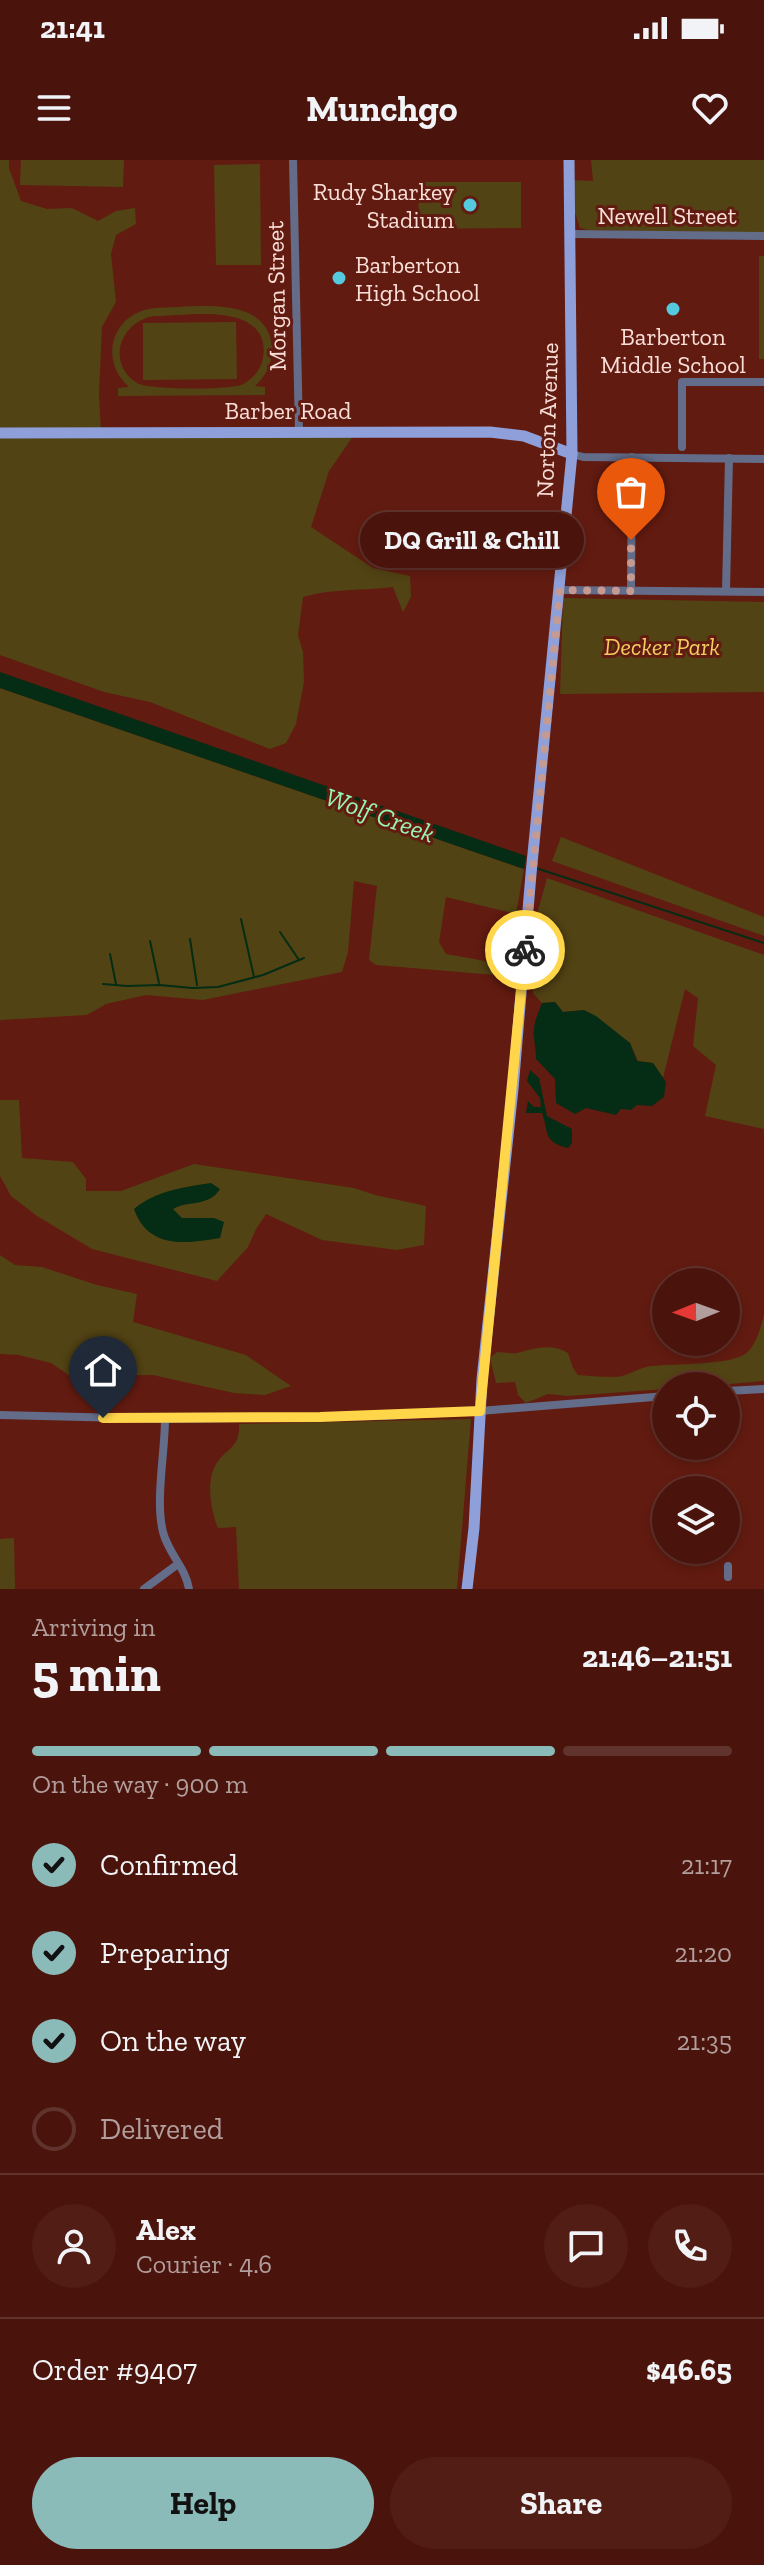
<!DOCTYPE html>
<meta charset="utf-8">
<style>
:root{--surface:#4a140c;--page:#511d15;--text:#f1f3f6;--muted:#b29e9d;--line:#61332d;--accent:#8bbbb9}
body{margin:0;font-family:"Zilla Slab",serif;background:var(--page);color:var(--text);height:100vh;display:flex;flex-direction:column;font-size:30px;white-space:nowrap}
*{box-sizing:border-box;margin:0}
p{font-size:26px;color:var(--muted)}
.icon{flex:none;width:44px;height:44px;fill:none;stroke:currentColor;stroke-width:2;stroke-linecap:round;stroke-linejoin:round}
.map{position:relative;height:1429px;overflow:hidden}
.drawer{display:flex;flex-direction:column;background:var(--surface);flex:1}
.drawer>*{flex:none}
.needle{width:52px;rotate:269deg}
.fabs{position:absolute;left:652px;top:1108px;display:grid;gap:16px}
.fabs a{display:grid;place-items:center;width:88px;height:88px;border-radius:50%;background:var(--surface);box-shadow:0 4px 12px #0003,0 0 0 2px var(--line);font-size:40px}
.pin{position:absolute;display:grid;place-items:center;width:68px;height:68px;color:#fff;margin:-82px -34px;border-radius:50% 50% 50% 0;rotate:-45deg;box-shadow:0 0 8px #0007}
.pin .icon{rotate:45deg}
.courier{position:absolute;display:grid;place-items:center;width:80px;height:80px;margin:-40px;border:6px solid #ffd54a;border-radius:50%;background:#fff;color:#222;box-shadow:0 2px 10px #0007}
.bubble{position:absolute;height:56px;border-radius:28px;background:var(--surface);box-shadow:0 4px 12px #0003,0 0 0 2px var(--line);font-size:26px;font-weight:700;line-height:56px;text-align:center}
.headline em{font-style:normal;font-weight:700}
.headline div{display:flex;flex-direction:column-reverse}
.headline{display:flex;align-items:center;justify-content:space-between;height:136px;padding:0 32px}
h1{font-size:52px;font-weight:700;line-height:60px}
.bar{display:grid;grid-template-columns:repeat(4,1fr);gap:12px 8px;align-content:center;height:96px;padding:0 32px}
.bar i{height:10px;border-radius:6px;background:var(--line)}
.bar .current{background:var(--accent)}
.bar p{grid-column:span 4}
.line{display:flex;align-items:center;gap:20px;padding:0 32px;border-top:2px solid var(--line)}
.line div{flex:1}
.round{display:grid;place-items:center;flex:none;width:84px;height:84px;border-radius:42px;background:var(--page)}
ol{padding:0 32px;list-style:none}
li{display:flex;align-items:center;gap:24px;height:88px}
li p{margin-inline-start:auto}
li .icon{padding:8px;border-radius:50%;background:var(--accent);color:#111;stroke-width:4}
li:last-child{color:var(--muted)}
li i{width:44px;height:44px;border:4px solid var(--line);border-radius:50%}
.button{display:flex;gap:16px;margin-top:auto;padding:16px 32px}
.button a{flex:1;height:92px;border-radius:48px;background:var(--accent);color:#111;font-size:32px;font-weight:700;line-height:92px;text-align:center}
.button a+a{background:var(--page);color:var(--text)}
.status{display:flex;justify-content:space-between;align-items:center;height:56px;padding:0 40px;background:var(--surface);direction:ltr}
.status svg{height:22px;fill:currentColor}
header{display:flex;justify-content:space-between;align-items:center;height:104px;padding:0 32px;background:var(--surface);font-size:36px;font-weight:700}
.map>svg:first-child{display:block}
.green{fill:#524314;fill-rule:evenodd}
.water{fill:#052c14}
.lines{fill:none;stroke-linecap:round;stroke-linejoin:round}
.stream{stroke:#052c14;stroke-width:2}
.minor{stroke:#636c89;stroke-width:8}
.major{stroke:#8e9fda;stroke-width:11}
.done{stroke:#c59a93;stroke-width:8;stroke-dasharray:0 14.4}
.route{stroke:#ffd54a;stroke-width:10}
.poi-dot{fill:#55cadf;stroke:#621b10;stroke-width:3}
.labels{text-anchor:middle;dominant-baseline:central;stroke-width:6;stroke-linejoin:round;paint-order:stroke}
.poi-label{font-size:24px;fill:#fadfd9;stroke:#621b10;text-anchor:end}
.street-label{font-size:24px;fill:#fadfd9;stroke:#621b10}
.park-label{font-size:24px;font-style:italic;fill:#f0ce60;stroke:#621b10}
.water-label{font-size:26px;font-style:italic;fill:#96f7b1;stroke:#621b10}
</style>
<div class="status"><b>21:41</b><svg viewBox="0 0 49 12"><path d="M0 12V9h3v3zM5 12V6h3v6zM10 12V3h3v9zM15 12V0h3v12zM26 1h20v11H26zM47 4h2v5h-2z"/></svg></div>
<header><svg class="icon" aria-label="menu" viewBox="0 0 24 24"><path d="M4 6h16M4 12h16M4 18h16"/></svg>Munchgo<svg class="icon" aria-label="heart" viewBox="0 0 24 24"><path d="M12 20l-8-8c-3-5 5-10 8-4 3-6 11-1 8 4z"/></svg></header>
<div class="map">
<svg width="764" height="1429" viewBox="0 0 764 1429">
<rect width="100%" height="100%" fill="#621b10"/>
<g class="green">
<path d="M0,0H9V8L21,41L47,49L72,48L98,61L116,51L135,48L136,64L116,75L111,94L116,142L102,167L99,234L101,272H356L329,311L311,367L373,408L410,416L411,437L403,452L393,427C363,431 332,428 303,437L298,475L303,492L304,522L296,564L286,583L270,589L150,542L104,532L0,495Z"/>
<path d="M21,0H124L123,27L20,25Z"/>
<path d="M591,0H764V73L588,70L580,68L574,50L572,20L593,21Z"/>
<path d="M260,4L261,105H216L214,5Z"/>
<path d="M418,22H521V68L419,69Z"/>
<rect x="759" y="96" width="5" height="103"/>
<path d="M155,148C192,148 267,133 272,187C273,203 266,216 255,226L265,227V235L118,236V228L129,227C98,200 112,152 155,148ZM155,156C185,156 249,144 262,179C265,189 264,200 259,209C255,216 248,222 241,225C226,230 149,230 137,223C105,203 121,160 155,156Z"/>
<path d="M236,162L237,219L143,220V163Z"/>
<path d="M563,438L764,442V532L560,534Z"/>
<path d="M0,528L524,709L516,754L446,737L439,782L446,794L508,805L507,816L376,805L369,800L377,726L354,721L348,792L342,812L203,840L146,835L106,844L87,855L0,860Z"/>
<path d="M561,677L764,757V776L552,701Z"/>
<path d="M547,718L764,795V969L705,956L716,905L693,886L698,838L685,829L663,918L653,903L638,901L630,883L584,850L563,852L555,842L542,843L533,833L532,786H535L538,751Z"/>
<path d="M0,940H19L22,998L73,1002L86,1019V1031H121L194,1004L354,1028L375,1035L426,1046L424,1085L397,1090L322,1080L266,1054L256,1069L248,1087L217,1121L92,1089L37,1056L11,1036L0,1016Z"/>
<path d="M0,1095L15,1105L42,1107L97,1125L137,1134L133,1162L246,1195L291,1226L265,1235L234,1233L153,1215L70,1216L51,1203L19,1195L0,1194Z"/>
<path d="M764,1155V1221L705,1226H666V1229L568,1236L548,1234L526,1243L518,1235L515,1222L496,1223L490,1198L497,1192C503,1192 512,1194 517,1193C535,1188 552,1183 568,1193L573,1208L578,1215C591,1216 604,1217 616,1217C629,1216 639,1207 652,1206C672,1204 730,1205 745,1194C756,1187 761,1166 764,1155Z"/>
<path d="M471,1259L457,1429H239L236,1367L218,1368C211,1352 206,1322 215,1306C226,1287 240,1290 239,1264Z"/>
<path d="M14,1378L15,1429H0V1379Z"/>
</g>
<g class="water">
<path d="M0,512L526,696L524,709L0,528Z"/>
<path d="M555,842L563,852L584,850L596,856L630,883L637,901L653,903L666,922L664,937L652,946L637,945L631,950L621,949L616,955L586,948L575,954L556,943L555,919L536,899C536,890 535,886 534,878C532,867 538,853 542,843Z"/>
<path d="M530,910L539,918L547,956L572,969V983L568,988C542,982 549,971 542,953H526L528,941L534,947H541L540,938L527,921Z"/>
<path d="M211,1023L220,1029C209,1047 189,1040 173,1049L182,1058H214L224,1062L220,1078C185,1084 148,1089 134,1049C155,1031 184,1027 211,1023Z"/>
</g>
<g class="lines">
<g class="stream">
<path d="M536,708L764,783"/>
<path d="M241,759L254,817"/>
<path d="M280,772L299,800"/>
<path d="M190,779L197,825"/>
<path d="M150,781L159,823"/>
<path d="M110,794L116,824"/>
<path d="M103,824L127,826L160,825L192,828L218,827L263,815L304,798"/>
</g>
<g class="minor">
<path d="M293,0L299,272"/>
<path d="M570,74L764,76"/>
<path d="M682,287V222H764"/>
<path d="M572,294L583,297L764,299"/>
<path d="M560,430L764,432"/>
<path d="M631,431L632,297"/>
<path d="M726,431L729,298"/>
<path d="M726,1231L764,1229"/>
<path d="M0,1255L165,1259L383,1256L480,1251L666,1236"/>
<path d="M165,1259C165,1292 155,1341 163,1372C168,1393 186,1408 189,1429"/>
<path d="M728,1417V1406"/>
<path d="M144,1429L178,1404"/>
</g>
<g class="major">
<path d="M0,273L490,272L524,276L572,294"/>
<path d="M467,1429L474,1368L482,1219L513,929L531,714L572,294L569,0"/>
</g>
</g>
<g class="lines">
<path class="done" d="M525,790L560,430L631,431V380"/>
<path class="route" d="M103,1258L320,1257L480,1251L525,790"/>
</g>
<g class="poi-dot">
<circle cx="470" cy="45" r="8"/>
<circle cx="339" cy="118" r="8"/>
<circle cx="673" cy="149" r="8"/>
</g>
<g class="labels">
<g class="poi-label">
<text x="454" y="31">Rudy Sharkey<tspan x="454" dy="28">Stadium</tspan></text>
<text x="355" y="104" text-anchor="start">Barberton<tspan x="355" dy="28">High School</tspan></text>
<text x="673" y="176" text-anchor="middle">Barberton<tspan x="673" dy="28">Middle School</tspan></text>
</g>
<g class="street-label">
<text x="667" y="55">Newell Street</text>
<text transform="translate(276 136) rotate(-91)">Morgan Street</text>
<text x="288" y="250">Barber Road</text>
<text transform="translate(547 260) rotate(-88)">Norton Avenue</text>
</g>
<g class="park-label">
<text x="662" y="486">Decker Park</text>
</g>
<g class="water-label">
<text transform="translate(380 655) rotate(20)">Wolf Creek</text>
</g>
</g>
</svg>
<div class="fabs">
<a><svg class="needle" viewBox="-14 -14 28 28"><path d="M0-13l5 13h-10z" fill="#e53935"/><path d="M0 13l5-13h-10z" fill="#b29e9d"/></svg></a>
<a><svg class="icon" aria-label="locate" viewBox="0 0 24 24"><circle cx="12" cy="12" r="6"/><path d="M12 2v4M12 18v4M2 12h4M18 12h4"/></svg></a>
<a><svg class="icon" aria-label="layers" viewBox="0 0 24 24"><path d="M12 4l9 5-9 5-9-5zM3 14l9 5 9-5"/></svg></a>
</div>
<div class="pin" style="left:631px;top:380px;background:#ea580c"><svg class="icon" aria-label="bag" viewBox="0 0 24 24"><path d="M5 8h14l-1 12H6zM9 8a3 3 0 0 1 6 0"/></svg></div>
<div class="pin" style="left:103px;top:1258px;background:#1f2937"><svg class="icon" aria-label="home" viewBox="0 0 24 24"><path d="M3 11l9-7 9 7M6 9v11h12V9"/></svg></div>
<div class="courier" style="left:525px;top:790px"><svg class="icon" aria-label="bike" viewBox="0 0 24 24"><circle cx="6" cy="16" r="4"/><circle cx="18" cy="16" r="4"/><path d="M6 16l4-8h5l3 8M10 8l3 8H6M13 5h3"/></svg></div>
<div class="bubble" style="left:360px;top:352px;width:224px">DQ Grill &amp; Chill</div>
</div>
<section class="drawer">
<div class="headline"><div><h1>5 min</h1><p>Arriving in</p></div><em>21:46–21:51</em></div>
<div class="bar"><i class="current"></i><i class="current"></i><i class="current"></i><i></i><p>On the way · 900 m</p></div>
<ol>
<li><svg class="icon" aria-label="check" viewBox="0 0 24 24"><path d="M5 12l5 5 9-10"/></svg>Confirmed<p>21:17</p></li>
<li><svg class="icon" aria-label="check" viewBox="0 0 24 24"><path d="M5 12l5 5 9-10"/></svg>Preparing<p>21:20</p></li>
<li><svg class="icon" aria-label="check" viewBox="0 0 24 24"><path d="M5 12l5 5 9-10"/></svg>On the way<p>21:35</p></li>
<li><i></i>Delivered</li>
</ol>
<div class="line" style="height:144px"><a class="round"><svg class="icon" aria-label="person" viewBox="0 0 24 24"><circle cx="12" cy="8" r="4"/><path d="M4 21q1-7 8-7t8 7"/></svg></a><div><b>Alex</b><p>Courier · 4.6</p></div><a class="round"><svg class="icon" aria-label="chat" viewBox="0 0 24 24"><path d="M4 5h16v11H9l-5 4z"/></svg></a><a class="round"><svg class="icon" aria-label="phone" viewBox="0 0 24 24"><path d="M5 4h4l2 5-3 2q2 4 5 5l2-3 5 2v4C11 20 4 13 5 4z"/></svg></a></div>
<div class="line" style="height:104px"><div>Order #9407</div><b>$46.65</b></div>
<div class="button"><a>Help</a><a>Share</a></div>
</section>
